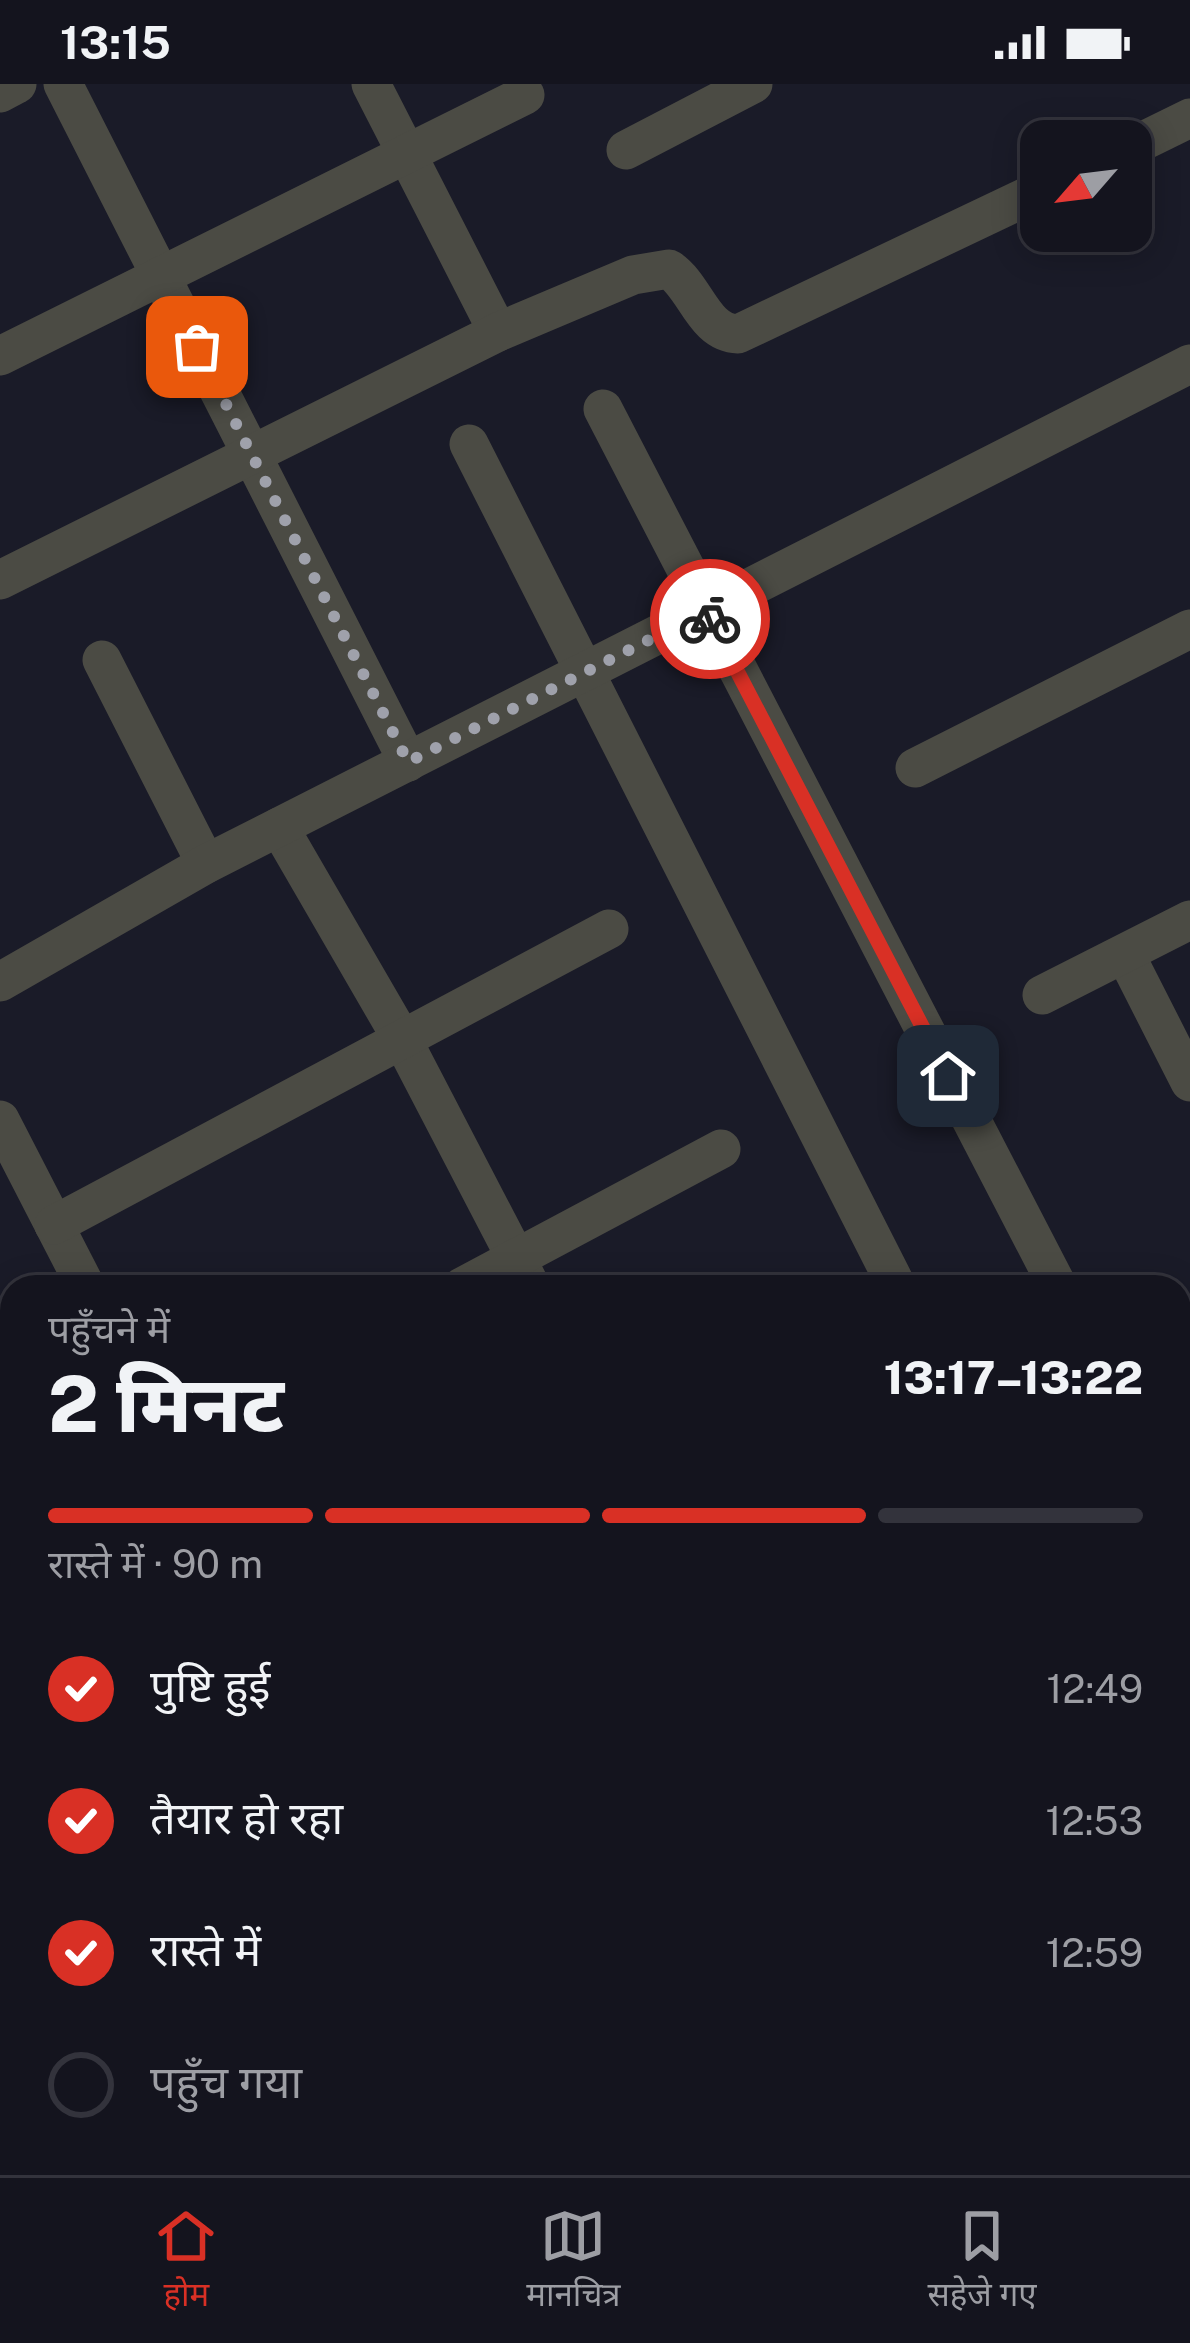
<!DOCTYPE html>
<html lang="hi">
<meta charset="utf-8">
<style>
:root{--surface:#14141e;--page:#21212b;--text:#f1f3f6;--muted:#9d9ea4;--line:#33333c;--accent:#d93025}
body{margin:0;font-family:"Public Sans","Noto Sans Devanagari",sans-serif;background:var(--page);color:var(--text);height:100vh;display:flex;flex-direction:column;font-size:45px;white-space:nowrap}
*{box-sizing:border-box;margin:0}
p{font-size:39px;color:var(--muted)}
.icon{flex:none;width:66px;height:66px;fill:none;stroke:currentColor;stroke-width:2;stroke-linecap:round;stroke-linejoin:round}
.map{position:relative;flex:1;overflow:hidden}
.side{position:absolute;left:0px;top:1191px;width:1191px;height:900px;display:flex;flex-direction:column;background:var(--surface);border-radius:36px 36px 0 0;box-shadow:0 6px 30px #0003,0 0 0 3px var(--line)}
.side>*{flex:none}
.needle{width:78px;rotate:242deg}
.controls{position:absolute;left:1020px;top:36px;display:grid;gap:24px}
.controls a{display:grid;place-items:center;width:132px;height:132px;border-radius:24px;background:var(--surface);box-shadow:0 6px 30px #0003,0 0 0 3px var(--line);font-size:60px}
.pin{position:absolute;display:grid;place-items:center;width:102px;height:102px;color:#fff;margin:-51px;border-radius:24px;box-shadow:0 6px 18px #0006}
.courier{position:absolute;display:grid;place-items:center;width:120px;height:120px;margin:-60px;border:9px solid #d93025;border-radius:50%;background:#fff;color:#222;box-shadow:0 3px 15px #0007}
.head em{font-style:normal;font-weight:800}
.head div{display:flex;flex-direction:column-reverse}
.head{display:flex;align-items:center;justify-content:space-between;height:204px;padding:0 48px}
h1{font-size:78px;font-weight:800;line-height:90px}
.bar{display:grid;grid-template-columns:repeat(4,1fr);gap:18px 12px;align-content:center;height:144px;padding:0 48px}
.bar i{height:15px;border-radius:9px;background:var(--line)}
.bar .active{background:var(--accent)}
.bar p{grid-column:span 4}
ol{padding:0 48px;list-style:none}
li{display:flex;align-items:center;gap:36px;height:132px}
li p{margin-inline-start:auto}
li .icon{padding:12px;border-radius:50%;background:var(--accent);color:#fff;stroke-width:4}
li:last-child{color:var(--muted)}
li i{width:66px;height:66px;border:6px solid var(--line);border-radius:50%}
.status{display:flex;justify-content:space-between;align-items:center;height:84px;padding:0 60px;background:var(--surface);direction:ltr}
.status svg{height:33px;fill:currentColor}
.tab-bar{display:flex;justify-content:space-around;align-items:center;height:168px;border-top:3px solid var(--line);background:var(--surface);font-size:33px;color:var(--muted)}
.tab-bar a{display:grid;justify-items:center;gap:6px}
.tab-bar .active{color:var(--accent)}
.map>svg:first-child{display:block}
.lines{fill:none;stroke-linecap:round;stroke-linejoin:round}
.minor{stroke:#4b4b44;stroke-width:39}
.done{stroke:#9fa1ab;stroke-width:12;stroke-dasharray:0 21.6}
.route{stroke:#d93025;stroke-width:15}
</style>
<div class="status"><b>13:15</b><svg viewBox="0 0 49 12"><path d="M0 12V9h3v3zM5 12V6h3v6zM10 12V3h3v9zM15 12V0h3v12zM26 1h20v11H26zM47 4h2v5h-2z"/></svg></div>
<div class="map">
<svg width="1190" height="2091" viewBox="0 0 1190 2091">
<rect width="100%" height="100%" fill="#1a1b28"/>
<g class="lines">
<g class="minor">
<path d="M63,0L408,678"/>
<path d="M371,0L498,248"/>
<path d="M0,9L17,0"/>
<path d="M1131,63L1190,34"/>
<path d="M626,66L753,0"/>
<path d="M0,272L525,11"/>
<path d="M603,325L1058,1203"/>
<path d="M469,360L897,1203"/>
<path d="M0,496L498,248L633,191L669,185C696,203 703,249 738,250L1041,106"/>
<path d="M102,576L206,780"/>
<path d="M915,684L1190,545"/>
<path d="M279,743L403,957L531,1203"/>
<path d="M1125,870L1190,998"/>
<path d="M0,898L206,780L1190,280"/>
<path d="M1042,911L1190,836"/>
<path d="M0,1036L86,1203"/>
<path d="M54,1141L609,845"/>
<path d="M462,1203L721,1065"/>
<path d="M1179,1436L1190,1456"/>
<path d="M0,1459L12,1452"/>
<path d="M0,1546L12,1569"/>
<path d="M1179,1663L1190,1657"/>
<path d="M0,1687L12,1682"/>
<path d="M1179,1913L1190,1899"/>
<path d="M0,1969L12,1993"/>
<path d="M282,2079L288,2091"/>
<path d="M538,2079L544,2091"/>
<path d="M340,2091L364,2079"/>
</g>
</g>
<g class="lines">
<path class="done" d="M197,263L408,678L706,527L710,535"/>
<path class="route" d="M710,535L948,992"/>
</g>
</svg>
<div class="controls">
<a><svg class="needle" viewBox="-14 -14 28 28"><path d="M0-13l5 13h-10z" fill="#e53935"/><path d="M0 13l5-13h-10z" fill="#9d9ea4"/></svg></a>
</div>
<div class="pin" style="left:197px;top:263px;background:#ea580c"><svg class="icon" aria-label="bag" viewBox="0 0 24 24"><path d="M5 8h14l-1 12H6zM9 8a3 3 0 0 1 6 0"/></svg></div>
<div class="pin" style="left:948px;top:992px;background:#1f2937"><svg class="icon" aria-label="home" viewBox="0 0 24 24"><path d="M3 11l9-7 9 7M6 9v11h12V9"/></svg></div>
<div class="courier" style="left:710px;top:535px"><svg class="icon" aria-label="bike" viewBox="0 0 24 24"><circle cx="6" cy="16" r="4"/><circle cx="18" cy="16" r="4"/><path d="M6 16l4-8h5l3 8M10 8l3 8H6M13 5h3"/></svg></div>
<section class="side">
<div class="head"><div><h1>2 मिनट</h1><p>पहुँचने में</p></div><em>13:17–13:22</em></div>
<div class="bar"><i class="active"></i><i class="active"></i><i class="active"></i><i></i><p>रास्ते में · 90 m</p></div>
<ol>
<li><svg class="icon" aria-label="check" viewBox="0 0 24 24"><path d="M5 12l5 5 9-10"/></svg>पुष्टि हुई<p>12:49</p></li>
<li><svg class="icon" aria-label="check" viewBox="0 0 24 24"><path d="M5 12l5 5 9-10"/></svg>तैयार हो रहा<p>12:53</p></li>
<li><svg class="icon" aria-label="check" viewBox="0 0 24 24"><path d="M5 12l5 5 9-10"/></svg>रास्ते में<p>12:59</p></li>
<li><i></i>पहुँच गया</li>
</ol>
</section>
</div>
<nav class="tab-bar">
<a class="active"><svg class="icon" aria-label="home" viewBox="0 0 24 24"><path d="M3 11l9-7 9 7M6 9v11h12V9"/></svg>होम</a>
<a><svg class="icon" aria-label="map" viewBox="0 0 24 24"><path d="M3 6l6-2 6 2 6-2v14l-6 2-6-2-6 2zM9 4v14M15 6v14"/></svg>मानचित्र</a>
<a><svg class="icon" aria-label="saved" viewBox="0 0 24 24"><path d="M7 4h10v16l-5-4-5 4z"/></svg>सहेजे गए</a>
</nav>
